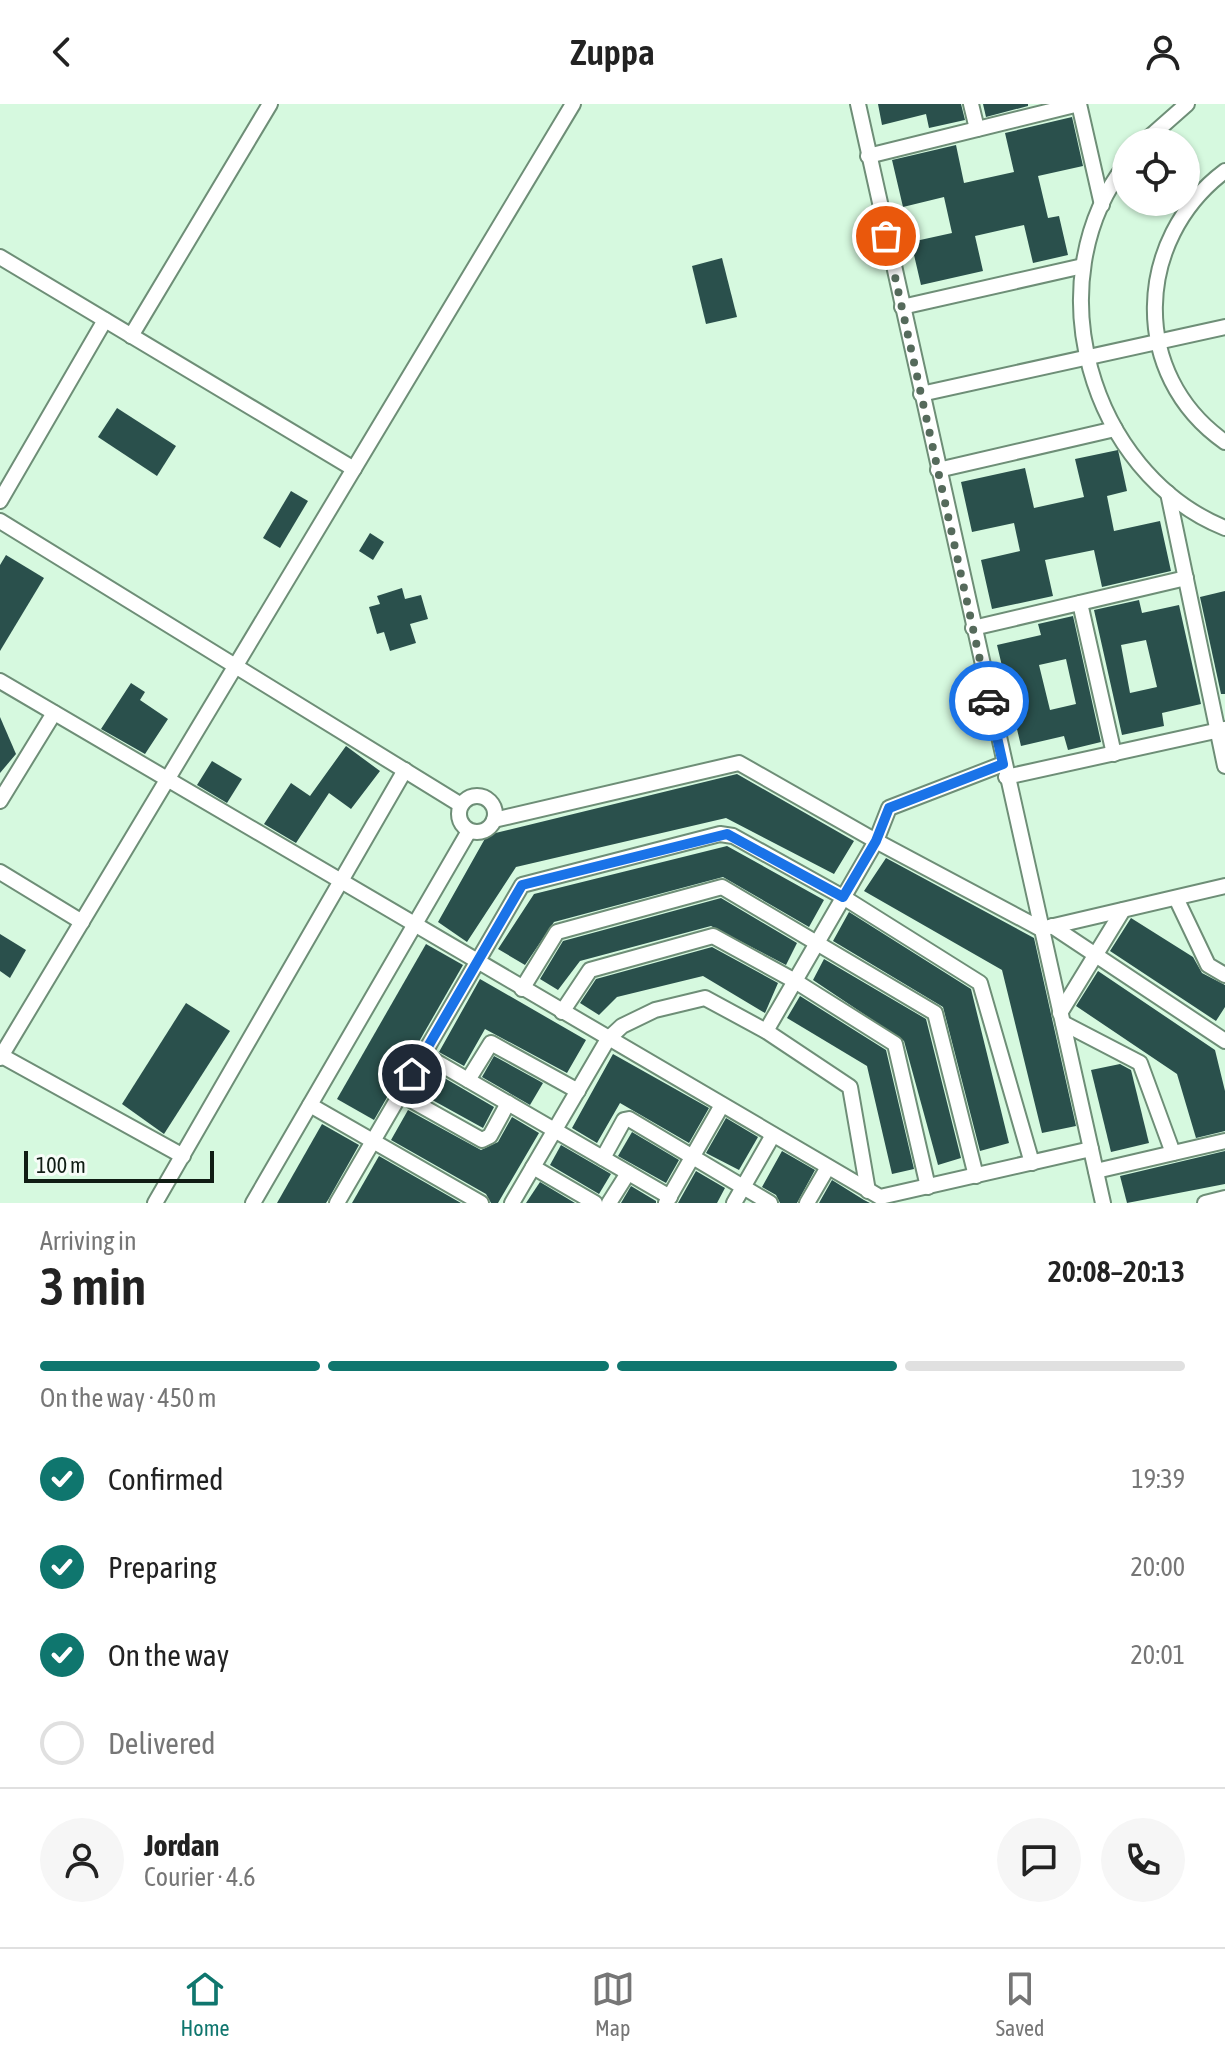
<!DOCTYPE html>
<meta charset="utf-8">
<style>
:root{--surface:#fff;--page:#f6f6f6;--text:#222;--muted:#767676;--line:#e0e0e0;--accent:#0f766e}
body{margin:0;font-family:"Asap Condensed",sans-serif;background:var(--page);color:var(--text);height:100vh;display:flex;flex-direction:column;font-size:30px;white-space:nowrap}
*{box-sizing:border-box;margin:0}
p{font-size:26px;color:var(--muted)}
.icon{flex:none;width:44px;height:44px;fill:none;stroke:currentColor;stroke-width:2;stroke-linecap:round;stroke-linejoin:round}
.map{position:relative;height:1099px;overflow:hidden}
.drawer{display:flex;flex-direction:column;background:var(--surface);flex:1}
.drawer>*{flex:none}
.fabs{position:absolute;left:1112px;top:24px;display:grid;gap:16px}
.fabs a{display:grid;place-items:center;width:88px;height:88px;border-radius:50%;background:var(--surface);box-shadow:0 2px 6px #0004;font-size:40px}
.scale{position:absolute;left:24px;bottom:20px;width:190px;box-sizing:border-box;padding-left:8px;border:4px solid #101d14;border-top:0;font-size:22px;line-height:28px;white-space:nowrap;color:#101d14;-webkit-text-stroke:6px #f7fdf8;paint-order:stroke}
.pin{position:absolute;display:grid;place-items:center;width:68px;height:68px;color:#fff;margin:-34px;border:4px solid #fff;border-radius:50%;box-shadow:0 2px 8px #0007}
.courier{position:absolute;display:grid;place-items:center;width:80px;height:80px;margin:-40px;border:6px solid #1a73e8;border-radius:50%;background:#fff;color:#222;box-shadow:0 2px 10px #0007}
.overview em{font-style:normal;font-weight:600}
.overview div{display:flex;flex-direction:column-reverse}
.overview{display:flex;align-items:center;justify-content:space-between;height:136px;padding:0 40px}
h1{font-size:52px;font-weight:600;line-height:60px}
.bar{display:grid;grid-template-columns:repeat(4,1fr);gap:12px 8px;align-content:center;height:96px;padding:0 40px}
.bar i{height:10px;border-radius:6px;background:var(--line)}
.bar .current{background:var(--accent)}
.bar p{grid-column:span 4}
.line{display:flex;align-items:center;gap:20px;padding:0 40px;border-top:2px solid var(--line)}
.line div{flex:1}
.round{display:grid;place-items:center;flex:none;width:84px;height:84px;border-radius:42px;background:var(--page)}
ol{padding:0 40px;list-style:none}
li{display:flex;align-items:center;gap:24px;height:88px}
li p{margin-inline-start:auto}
li .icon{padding:8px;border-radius:50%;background:var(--accent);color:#fff;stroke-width:4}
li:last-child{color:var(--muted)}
li i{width:44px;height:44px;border:4px solid var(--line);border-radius:50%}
header{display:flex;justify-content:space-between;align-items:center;height:104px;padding:0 40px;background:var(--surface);font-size:36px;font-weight:600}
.dock{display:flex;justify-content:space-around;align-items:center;height:112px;border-top:2px solid var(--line);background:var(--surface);font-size:22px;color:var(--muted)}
.dock a{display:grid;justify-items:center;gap:4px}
.dock .current{color:var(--accent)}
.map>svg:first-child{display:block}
.building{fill:#2a504c;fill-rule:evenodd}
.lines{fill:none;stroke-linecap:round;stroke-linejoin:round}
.minor-casing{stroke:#6e8e77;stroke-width:18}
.minor{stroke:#fff;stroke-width:14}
.done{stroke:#556a5b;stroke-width:8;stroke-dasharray:0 14.4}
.route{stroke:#1a73e8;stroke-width:10}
</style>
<header><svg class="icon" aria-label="back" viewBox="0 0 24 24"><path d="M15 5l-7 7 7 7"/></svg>Zuppa<svg class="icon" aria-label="person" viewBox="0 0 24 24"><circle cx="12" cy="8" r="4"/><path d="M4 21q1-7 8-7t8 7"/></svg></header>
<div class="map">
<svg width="1225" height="1099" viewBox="0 0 1225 1099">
<rect width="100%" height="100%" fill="#d6f9df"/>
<g class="building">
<path d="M878,0H961L965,16L929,24L926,10L882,21Z"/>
<path d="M983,0H1028V2L986,13Z"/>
<path d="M1072,13L1083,62L1038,72L1048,114L1059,112L1068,151L1033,159L1024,121L975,132L983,167L921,181L911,138L952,129L944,93L903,103L892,56L956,41L964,79L1014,68L1005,29Z"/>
<path d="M722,154L737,213L706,220L692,162Z"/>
<path d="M117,304L176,342L157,372L98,333Z"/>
<path d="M1118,346L1127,387L1107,392L1114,427L1160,417L1171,467L1102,483L1094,446L1045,456L1053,492L992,505L981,456L1020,447L1014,419L972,428L961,378L1025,364L1034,404L1084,393L1075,355Z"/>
<path d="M291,387L308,397L280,444L263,434Z"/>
<path d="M370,429L384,438L373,456L359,447Z"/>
<path d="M6,451L44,474L0,547V461Z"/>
<path d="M402,484L405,495L421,491L428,515L410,520L416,539L390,547L384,528L377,530L369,503L380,500L377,492Z"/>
<path d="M1225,487V590H1221L1200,493Z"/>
<path d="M1139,496L1142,509L1179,501L1201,600L1162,609L1164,622L1122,631L1094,506ZM1146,536L1157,583L1130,589L1121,541Z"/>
<path d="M1073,512L1101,638L1068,646L1064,632L1021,642L997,541L1041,531L1038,520ZM1066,555L1076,600L1050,606L1039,561Z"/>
<path d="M131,579L145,588L140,596L168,615L145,650L101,625Z"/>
<path d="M0,613L16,650L0,669Z"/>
<path d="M346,642L380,667L351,705L329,689L296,739L264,720L291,679L310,692Z"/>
<path d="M212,657L242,675L227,699L197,681Z"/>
<path d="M737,670L854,737L834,770L726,714L516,763L467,838L438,818L487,731Z"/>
<path d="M727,742L824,796L809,823L723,773L554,818L525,861L498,845L534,790Z"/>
<path d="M886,754L1034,834L1076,1022L1042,1029L1002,866L864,787Z"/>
<path d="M721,794L797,839L786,861L711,822L580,857L558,886L540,875L563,837Z"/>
<path d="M849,808L971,885L1009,1039L980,1047L943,903L833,837Z"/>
<path d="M1131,814L1193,853L1202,869L1225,881V903L1216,917L1110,847Z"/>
<path d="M0,830L26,846L10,874L0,867Z"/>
<path d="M426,840L463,861L374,1016L337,995Z"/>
<path d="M712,843L778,879L765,909L703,872L617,893L599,911L580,899L596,875Z"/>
<path d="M824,855L926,915L961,1054L938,1061L904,937L813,876Z"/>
<path d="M1098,867L1215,946L1225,987V1027L1196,1034L1177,970L1076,902Z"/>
<path d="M480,875L586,936L567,969L485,925L464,962L439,948Z"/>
<path d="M800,892L886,946L914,1065L892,1070L867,962L787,914Z"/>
<path d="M186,899L230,927L164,1030L122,1000Z"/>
<path d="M613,950L709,1004L689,1039L620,999L597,1039L572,1024Z"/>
<path d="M494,952L543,979L530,1001L482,973Z"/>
<path d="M1120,960L1131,966L1149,1039L1111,1048L1091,966Z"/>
<path d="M429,965L494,1003L483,1024L416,987Z"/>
<path d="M408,1006L481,1046L498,1038L512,1013L539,1029L498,1099H491L486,1090L391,1036Z"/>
<path d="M726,1014L758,1033L739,1066L706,1049Z"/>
<path d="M322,1020L359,1041L328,1096L326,1099H277Z"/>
<path d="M632,1028L679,1056L666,1079L618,1052Z"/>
<path d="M561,1041L611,1070L599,1090L550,1061Z"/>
<path d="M782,1047L815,1066L797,1099H780L776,1091L762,1083Z"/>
<path d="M1225,1047V1080L1127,1099L1120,1072Z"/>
<path d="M379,1052L461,1099H352Z"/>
<path d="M696,1067L725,1084L717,1099H678Z"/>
<path d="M832,1076L864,1096L870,1099H819Z"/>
<path d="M540,1078L575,1099H526Z"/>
<path d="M631,1082L656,1097V1099H621Z"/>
</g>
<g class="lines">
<g class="minor-casing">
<g id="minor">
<path d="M858,0L1103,1099"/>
<path d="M971,0L977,25"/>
<path d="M1079,0L1102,101"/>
<path d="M1144,38L1187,0"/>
<path d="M868,52L1079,0"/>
<path d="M1126,60C1035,176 1089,369 1225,424"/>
<path d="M1225,67C1134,135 1129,271 1225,338"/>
<path d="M0,153L354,365"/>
<path d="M902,203L1083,162"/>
<path d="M131,232L270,0"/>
<path d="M921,290L1225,223"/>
<path d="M938,366L1115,325"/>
<path d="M1168,389L1225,662"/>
<path d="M0,397L105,216"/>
<path d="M0,417L461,701"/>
<path d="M1080,499L1114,650"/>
<path d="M973,524L1186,474"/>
<path d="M0,577L880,1093L1091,1045"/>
<path d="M1006,673L1224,625"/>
<circle cx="477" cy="710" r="18"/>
<path d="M0,697L54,609"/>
<path d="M494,716L739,659L876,737L1041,825L1225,782"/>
<path d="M0,768L82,818"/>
<path d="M1176,794L1208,861L1225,871"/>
<path d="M1052,822L1225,937"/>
<path d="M522,885L557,828L722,783L935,909L976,1072"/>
<path d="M562,908L590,866L713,832L795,877L895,940L928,1083"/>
<path d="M1060,909L1123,806"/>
<path d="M1063,919L1140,959L1173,1049"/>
<path d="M766,927L876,737L889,704L1003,660"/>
<path d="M423,950L670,1093"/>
<path d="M0,951L183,1052"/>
<path d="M0,954L573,0"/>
<path d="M468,976L491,939L578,987"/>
<path d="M400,990L482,1036L490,1032L508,999"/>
<path d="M310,1001L481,1099"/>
<path d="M603,1054L624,1016L629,1015L770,1099"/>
<path d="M533,1063L595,1099"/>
<path d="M1096,1067L1225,1037"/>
<path d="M155,1099L405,666"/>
<path d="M253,1099L469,727"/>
<path d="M337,1099L522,781L720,730L733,732L843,793L980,879L1032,1059"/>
<path d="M512,1099L608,935L622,922L655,906L705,894L766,927L850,983L868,1087"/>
<path d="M609,1099L628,1069"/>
<path d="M666,1099L722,1001"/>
<path d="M734,1099L773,1031"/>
<path d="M807,1099L828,1063"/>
<path d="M1205,1099L1225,1094"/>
</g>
</g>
<use href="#minor" class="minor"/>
</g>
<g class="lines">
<path class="done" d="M886,132L989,597"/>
<path class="route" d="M412,970L522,781L727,730L843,793L876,737L889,704L1003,660L989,597"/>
</g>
</svg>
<div class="fabs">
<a><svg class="icon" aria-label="locate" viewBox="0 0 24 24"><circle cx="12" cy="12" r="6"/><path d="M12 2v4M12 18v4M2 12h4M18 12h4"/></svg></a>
</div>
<div class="scale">100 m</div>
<div class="pin" style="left:886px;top:132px;background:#ea580c"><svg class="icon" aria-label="bag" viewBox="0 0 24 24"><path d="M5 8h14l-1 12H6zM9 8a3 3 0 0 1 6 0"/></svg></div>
<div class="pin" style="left:412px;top:970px;background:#1f2937"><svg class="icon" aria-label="home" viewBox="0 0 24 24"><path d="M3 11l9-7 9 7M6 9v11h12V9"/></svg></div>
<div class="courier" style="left:989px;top:597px"><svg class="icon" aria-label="car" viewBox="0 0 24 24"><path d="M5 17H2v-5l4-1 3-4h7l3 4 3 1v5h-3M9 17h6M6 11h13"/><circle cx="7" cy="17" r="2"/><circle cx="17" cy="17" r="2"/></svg></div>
</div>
<section class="drawer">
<div class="overview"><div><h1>3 min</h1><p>Arriving in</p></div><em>20:08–20:13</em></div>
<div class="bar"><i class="current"></i><i class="current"></i><i class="current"></i><i></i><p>On the way · 450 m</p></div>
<ol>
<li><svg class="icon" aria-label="check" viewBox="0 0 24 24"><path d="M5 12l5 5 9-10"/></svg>Confirmed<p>19:39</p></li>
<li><svg class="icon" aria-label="check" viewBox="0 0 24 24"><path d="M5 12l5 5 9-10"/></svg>Preparing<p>20:00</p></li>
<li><svg class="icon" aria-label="check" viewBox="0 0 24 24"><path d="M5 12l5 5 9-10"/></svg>On the way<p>20:01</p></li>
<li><i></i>Delivered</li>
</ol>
<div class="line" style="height:144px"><a class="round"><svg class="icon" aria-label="person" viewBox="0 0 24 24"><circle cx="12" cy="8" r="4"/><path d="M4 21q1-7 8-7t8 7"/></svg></a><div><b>Jordan</b><p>Courier · 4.6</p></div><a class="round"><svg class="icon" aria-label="chat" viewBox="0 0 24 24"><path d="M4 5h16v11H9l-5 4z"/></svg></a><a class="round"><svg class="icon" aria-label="phone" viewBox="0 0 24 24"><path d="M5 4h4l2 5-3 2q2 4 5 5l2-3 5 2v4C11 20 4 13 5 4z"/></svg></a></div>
</section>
<nav class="dock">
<a class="current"><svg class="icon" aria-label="home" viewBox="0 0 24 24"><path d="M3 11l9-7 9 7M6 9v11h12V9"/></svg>Home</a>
<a><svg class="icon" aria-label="map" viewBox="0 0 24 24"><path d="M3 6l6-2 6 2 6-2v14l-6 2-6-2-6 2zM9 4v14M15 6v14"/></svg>Map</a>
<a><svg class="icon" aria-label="saved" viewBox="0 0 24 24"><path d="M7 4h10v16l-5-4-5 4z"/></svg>Saved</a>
</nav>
